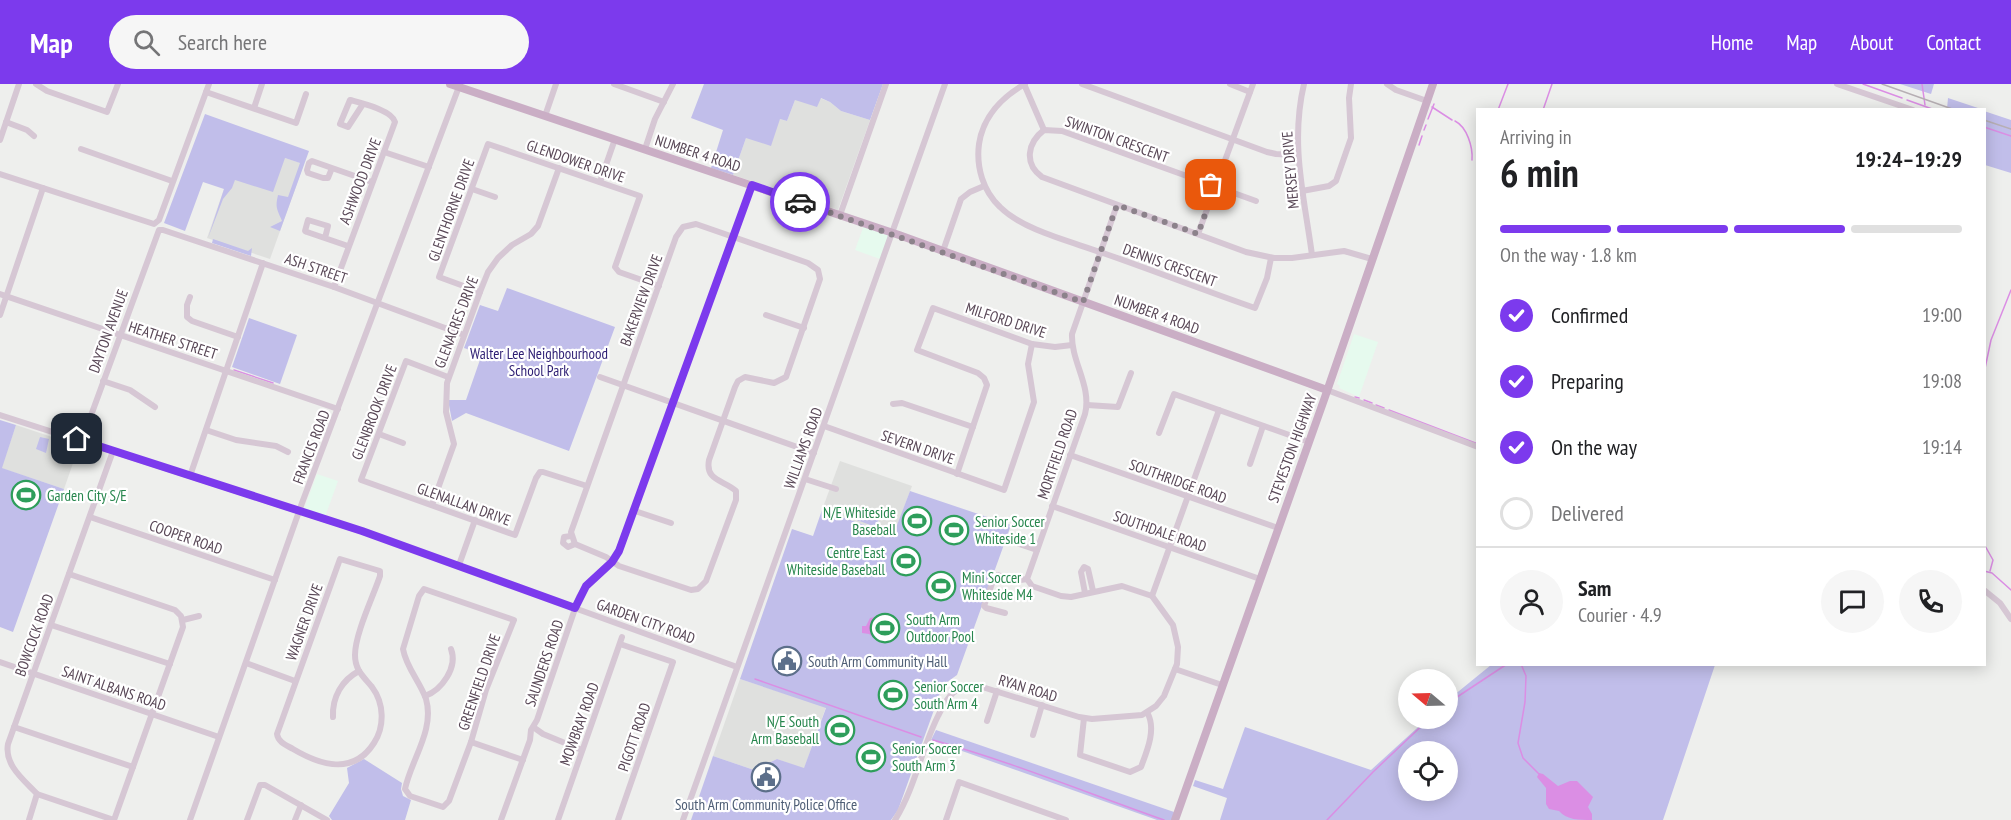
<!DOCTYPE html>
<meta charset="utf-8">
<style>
:root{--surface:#fff;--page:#f6f6f6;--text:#202124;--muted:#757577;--line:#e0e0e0;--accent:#7c3aed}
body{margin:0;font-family:"PT Sans Narrow",sans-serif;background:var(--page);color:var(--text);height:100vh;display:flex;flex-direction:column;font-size:22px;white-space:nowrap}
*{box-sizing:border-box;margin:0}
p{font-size:20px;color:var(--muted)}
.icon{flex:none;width:33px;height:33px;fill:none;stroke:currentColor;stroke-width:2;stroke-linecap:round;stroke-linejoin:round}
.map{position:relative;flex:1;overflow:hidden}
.sheet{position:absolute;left:1476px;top:24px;width:510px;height:558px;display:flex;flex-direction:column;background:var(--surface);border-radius:0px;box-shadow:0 3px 15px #0003}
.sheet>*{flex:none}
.needle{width:39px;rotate:289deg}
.buttons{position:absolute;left:1398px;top:585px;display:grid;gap:12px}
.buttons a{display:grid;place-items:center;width:60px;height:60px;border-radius:50%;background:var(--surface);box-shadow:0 3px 15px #0003;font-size:30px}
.pin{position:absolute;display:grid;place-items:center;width:51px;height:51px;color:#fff;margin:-26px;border-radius:12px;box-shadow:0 3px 9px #0006}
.courier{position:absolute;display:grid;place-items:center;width:60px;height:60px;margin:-30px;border:4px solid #7c3aed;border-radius:50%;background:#fff;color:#222;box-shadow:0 2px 8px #0007}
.overview em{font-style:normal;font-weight:700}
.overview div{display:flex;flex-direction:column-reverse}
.overview{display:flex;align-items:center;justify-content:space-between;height:102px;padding:0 24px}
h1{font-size:39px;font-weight:700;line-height:45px}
.bar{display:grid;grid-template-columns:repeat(4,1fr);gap:9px 6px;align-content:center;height:72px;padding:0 24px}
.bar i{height:8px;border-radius:4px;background:var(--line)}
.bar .on{background:var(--accent)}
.bar p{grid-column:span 4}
.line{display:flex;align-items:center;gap:15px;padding:0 24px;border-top:2px solid var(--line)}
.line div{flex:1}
.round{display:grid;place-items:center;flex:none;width:63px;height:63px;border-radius:32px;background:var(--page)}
ol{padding:0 24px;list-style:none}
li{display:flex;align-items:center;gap:18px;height:66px}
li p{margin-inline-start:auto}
li .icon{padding:6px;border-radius:50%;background:var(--accent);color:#fff;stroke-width:4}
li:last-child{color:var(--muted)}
li i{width:33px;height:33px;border:3px solid var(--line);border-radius:50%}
header{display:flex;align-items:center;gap:36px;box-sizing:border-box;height:84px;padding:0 30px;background:var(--accent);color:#fff}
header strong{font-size:28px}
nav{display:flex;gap:33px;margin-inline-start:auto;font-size:21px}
.search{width:420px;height:54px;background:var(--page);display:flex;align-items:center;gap:15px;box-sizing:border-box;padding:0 21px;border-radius:33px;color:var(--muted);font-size:22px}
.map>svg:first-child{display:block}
.commercial{fill:#e6faee}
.education{fill:#dfe0de}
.green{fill:#c1beea;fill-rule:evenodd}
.water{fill:#db8ee4}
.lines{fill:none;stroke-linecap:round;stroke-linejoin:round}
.stream{stroke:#db8ee4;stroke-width:1.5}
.minor{stroke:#d6c7d4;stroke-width:6}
.major{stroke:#caaec5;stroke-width:8}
.rail{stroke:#b7afb4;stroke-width:1.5}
.done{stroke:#8c828b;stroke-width:6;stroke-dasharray:0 10.8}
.route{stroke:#7c3aed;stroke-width:8}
.labels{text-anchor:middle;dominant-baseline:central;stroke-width:4.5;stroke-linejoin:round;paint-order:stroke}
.street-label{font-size:15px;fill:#584756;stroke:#fff}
.park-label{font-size:15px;fill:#2d1e73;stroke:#fff}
.leisure-label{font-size:15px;fill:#27864d;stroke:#fff;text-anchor:start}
.service-label{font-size:15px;fill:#4e5e75;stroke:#fff;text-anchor:start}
</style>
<header>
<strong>Map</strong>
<div class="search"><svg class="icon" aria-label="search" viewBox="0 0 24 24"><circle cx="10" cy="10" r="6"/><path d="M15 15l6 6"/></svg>Search here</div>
<nav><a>Home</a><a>Map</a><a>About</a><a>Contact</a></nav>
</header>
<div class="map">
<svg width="2011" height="736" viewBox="0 0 2011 736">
<rect width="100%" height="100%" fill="#eeefed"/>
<g class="commercial">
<path d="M864,141L889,150L880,175L855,166Z"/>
<path d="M1354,250L1378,258L1359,313L1339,304L1340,302L1337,300Z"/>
<path d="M317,390L338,397L325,433L304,425Z"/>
</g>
<g class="education">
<path d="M820,14L830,18L841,27L870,36L838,126L733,91L746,54L780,35L787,37L795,16Z"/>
<path d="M285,74L304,80L270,175L207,154L224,105L235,96Z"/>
<path d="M16,341L79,362L64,405L1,384Z"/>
<path d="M840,377L912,402L896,444L889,447H883L822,426Z"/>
<path d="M740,595L826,623L804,685L777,675L754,686L713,672Z"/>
</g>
<g class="green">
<path d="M704,0H883L870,36L841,27L830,18L821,14L817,23L795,16L787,37L780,35L771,62L746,54L733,91L711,84L723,46L691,34Z"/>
<path d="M1900,0H1934L1931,10Z"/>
<path d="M1948,14L1981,25H1947Z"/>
<path d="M1984,27L2011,36V89L1985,81Z"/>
<path d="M205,30L309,67L280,147L270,143L282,137C277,125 275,124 278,111L288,113L300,79L285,74L273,108L235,96L232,104L223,115L208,154L224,105L203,98L185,147L164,139Z"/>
<path d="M213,155L248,167L252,164L251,172L212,159Z"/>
<path d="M507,204L615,243L569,367L466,329L452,337L448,316H466L482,270L464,264L480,221L498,227Z"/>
<path d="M249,234L297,251L280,300L232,283Z"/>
<path d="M0,336L16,341L2,384L64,405L13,548L0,543Z"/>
<path d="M40,353L49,355L46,369L36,365Z"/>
<path d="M910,407L1011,441L957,591L943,601L898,726L891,736H691L713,672L754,686L777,675L804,684L826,624L740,595L792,445L813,452L822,426L876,445L893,447L897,441Z"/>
<path d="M854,426L879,435L876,443L851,434Z"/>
<path d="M1491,581H1715L1663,736H1220L1227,714L1193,702L1195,696L1223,705L1245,643L1371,686L1427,635L1448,634V616ZM1408,668H1448V706H1408Z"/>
<path d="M936,646L1174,728L1172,736H1157L931,656Z"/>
<path d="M364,675L402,699L401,705L403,712L411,716L405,736H332L329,732L349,699L347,684Z"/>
</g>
<g class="water">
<path d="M876,533L880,535L882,539L877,547L878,552L874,554L869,550L862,549V542H866L870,534Z"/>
<path d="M1539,689L1543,690L1558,702L1570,697H1577L1593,713L1588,723L1592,730V736C1579,736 1567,736 1559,727L1549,725L1546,720V704L1537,693Z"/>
</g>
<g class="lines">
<g class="stream">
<path d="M1863,0L1902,14"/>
<path d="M1922,0L1925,21"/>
<path d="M1907,16L1935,26"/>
<path d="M1432,23L1452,36"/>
<path d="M1498,26L1508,0"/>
<path d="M1543,26L1552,0"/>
<path d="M1428,35L1434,20"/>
<path d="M1455,37C1467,43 1473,63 1472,76"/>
<path d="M1984,43L2011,52"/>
<path d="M1424,46L1426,41"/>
<path d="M1419,61L1422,52"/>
<path d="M234,286L273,299"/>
<path d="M1984,289L1991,256L2011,206"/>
<path d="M1355,313L1359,314"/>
<path d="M1364,316L1372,319"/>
<path d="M1376,321L1384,324"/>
<path d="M1389,326L1478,360"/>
<path d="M1984,460L1993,476L1990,487"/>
<path d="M1984,487L1992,489L2011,506"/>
<path d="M1521,580L1526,592L1525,618L1518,659L1523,674L1539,690"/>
<path d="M755,595L921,653"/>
<path d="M1448,619L1507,580"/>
<path d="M933,656C1012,678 1087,709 1164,736"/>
<path d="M1327,736L1373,688L1430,634"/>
</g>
<g class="minor">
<path d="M36,0L47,7L107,28L118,0"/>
<path d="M614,0L664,18"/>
<path d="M1024,0L1044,46"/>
<path d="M1025,0C1002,13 983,33 979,60C976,83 983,107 1000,123C1023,146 1069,157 1100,168C1152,186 1203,206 1255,224L1267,194L1271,174"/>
<path d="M1082,0L1267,68L1276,70L1297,71"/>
<path d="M1230,0L1250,8"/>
<path d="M1304,0C1290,59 1304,112 1312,171"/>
<path d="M1387,0L1396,6L1427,17"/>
<path d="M1837,0L1913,26"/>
<path d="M206,8L296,39L306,10"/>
<path d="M254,24L262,0"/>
<path d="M545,32L556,0"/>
<path d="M6,38L27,46L34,52"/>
<path d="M0,56L19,0"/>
<path d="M81,65L172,97"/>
<path d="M645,65L655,35L673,0"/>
<path d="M384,68L429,83"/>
<path d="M332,84L328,94H323L308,89L307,86L309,79L312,77L372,98"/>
<path d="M0,90L154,140L159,136L209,0"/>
<path d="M600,98L615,55"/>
<path d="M472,105L495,113"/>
<path d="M1302,107L1329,102L1336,97L1351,54L1349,14L1351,0"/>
<path d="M1256,117L1062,47L1044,46C1027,59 1024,80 1042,93L1246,168L1274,174H1292L1344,167L1372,175"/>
<path d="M840,131L886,0"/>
<path d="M696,140L808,179L818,186L820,195L786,293L774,299L745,293L738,297L735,303L709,376C705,397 724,396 736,407V416L706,497L698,505L691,506L619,482L606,473L575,460L571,448L676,153L683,143Z"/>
<path d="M1198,150L1253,0"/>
<path d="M325,154L328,142L308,136L305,147L307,148L348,162"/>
<path d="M943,167L961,115L970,108L984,102"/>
<path d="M334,203L395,38C392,26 361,19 350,16L340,40L348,43L363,20"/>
<path d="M480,208L439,193L488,60L640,112L615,183L619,188L659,202"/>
<path d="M0,210L338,325"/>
<path d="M190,213L187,221V233L192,237L238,253"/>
<path d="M0,231L43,104"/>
<path d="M766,231L804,244"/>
<path d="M448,293L406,277L361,396L515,451L536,394L540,388H543L587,402"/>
<path d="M600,293L814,369"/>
<path d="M103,297L130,306L155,323"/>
<path d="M1327,306L1478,363"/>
<path d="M893,320L902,319L973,343"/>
<path d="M1087,321L1118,323L1131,289"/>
<path d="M0,331L379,453L737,583"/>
<path d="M824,342L1004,406L1034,318L1028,280L1032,260"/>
<path d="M206,346L236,356L276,362L288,368"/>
<path d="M1159,349L1174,310L1309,358"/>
<path d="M379,350L403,359"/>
<path d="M82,356L159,146H163L334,203L464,251"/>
<path d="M1070,371L1278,444"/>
<path d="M1250,380L1263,342"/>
<path d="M957,390L987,301L984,294L978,289L917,266L933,224L1032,260L1055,263L1072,261"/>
<path d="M190,392L263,179"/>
<path d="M805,395L836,405"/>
<path d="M432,421L454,360L446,328L447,299L480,208L488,188L498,174L512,161L531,150L538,142L559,84"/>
<path d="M1052,422L1260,495"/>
<path d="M635,427L671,439"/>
<path d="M90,433L275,496"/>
<path d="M571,452L564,453L563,459L568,463L575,460"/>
<path d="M1011,457L1037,466"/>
<path d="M340,475L380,487V492C373,513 355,550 355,571C355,586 363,592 372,603C384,619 385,642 374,659C353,692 320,681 293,665C286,661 278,658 277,650Z"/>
<path d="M459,481L475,436"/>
<path d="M424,505L514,536L486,606L471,658L449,717L443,723L410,712L405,705C411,676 435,646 426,615C420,598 406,583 403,565L419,512Z"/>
<path d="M1984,506L2000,519L2011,535"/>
<path d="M1085,509L1081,488L1084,483L1088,485L1093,507"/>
<path d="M1152,512L1219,326"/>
<path d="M1005,529L986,524L984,522L994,494L998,491L1015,497L1027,495"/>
<path d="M183,536L199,532"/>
<path d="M51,541L170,580"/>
<path d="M0,578L219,653"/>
<path d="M246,579L295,597"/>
<path d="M1175,585L1222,601"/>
<path d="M425,612C442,606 458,583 451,565"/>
<path d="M333,633C332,613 342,596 359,587"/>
<path d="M1084,634L1080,671L1130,688L1141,683C1147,667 1156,646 1148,630"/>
<path d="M987,637L997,607"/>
<path d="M14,643L133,683"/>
<path d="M536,645L543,650L582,666"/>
<path d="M1033,651L1042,621"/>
<path d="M471,658L523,676"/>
<path d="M37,710L114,736L183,543L181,532L175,526L69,490"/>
<path d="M29,736L37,710C24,696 4,681 8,660L113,367"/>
<path d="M190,736L302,419L460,0"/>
<path d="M247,736L260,701H265L327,736"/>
<path d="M295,736L301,721"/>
<path d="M501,736L530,656L531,646L537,636L579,513C589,494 610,486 619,467L752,101"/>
<path d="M558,736L622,553"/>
<path d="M618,736L673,578L620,560"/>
<path d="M683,736L945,0"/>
<path d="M895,736C915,704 921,666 938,632C942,624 946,615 953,609C960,602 970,601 979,602L1079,633L1092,635L1142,631L1156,622L1164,612L1177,580L1178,563L1173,541L1152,512L1122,502L1071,513L1061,512L1032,502L1027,495L1085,330C1092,302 1071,278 1072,250L1117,121"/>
<path d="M946,736L959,698L1066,736"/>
</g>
<g class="major">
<path d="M450,0L899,151L1327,306"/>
<path d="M1175,736L1325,313L1433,0"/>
</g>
<g class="rail">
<path d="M1882,0L1955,26"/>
<path d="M1984,36L2011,45"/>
</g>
</g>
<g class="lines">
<path class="done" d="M800,118L1083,218L1117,121L1198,150L1215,103L1211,101"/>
<path class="route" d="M77,355L362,447L575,524L586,502L612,478L619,467L752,101L800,118"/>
</g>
<defs>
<g id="stadium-ring" transform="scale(1.5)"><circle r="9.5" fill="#fff" stroke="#2e9e5b" stroke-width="1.5"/><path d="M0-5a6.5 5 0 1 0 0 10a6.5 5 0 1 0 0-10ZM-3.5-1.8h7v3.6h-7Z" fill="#2e9e5b"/></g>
<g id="civic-ring" transform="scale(1.5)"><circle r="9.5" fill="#fff" stroke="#5c6f8a" stroke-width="1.5"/><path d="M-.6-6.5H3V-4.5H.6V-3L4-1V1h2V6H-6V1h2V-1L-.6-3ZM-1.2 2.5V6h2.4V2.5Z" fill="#5c6f8a"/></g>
</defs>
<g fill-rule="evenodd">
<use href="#stadium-ring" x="26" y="411"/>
<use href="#stadium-ring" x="917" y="437"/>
<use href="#stadium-ring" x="954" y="446"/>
<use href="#stadium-ring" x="906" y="477"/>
<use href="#stadium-ring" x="941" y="502"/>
<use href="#stadium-ring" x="885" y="544"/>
<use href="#civic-ring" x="787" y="577"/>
<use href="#stadium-ring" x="893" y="611"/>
<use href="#stadium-ring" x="840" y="646"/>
<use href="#stadium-ring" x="871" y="673"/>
<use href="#civic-ring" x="766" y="693"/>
</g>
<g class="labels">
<g class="street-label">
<text transform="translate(1117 55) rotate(20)">SWINTON CRESCENT</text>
<text transform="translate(698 69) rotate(18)">NUMBER 4 ROAD</text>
<text transform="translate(576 77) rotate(19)">GLENDOWER DRIVE</text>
<text transform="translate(1290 86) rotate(-95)">MERSEY DRIVE</text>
<text transform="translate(360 97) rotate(-69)">ASHWOOD DRIVE</text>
<text transform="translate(451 126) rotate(-70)">GLENTHORNE DRIVE</text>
<text transform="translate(1170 181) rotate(20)">DENNIS CRESCENT</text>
<text transform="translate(316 184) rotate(19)">ASH STREET</text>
<text transform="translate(641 216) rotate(-70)">BAKERVIEW DRIVE</text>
<text transform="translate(1157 230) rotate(20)">NUMBER 4 ROAD</text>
<text transform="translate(1006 236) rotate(18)">MILFORD DRIVE</text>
<text transform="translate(456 238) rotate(-69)">GLENACRES DRIVE</text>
<text transform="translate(108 247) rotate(-70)">DAYTON AVENUE</text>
<text transform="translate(173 256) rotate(18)">HEATHER STREET</text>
<text transform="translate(374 328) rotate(-69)">GLENBROOK DRIVE</text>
<text transform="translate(311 363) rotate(-69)">FRANCIS ROAD</text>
<text transform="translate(918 363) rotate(19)">SEVERN DRIVE</text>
<text transform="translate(803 364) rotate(-70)">WILLIAMS ROAD</text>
<text transform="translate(1292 364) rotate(-70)">STEVESTON HIGHWAY</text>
<text transform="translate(1057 370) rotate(-71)">MORTFIELD ROAD</text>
<text transform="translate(1178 397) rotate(20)">SOUTHRIDGE ROAD</text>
<text transform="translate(464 420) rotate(20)">GLENALLAN DRIVE</text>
<text transform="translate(1160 447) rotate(19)">SOUTHDALE ROAD</text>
<text transform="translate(186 453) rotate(19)">COOPER ROAD</text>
<text transform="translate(646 537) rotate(20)">GARDEN CITY ROAD</text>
<text transform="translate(304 538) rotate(-70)">WAGNER DRIVE</text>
<text transform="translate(34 551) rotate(-70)">BOWCOCK ROAD</text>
<text transform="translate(544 579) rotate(-71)">SAUNDERS ROAD</text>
<text transform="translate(479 598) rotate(-71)">GREENFIELD DRIVE</text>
<text transform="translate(114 604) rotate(19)">SAINT ALBANS ROAD</text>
<text transform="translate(1028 604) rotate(17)">RYAN ROAD</text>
<text transform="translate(579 640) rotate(-70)">MOWBRAY ROAD</text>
<text transform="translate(634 653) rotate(-71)">PIGOTT ROAD</text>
</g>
<g class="park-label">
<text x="539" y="269">Walter Lee Neighbourhood<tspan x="539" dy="17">School Park</tspan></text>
</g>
<g class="leisure-label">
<text x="47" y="411">Garden City S/E</text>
<text x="896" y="428" text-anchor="end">N/E Whiteside<tspan x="896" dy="17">Baseball</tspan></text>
<text x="975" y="437">Senior Soccer<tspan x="975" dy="17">Whiteside 1</tspan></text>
<text x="885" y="468" text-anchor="end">Centre East<tspan x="885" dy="17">Whiteside Baseball</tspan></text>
<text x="962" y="493">Mini Soccer<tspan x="962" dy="17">Whiteside M4</tspan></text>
<text x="906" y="535">South Arm<tspan x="906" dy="17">Outdoor Pool</tspan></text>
<text x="914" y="602">Senior Soccer<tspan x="914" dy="17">South Arm 4</tspan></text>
<text x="819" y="637" text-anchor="end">N/E South<tspan x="819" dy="17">Arm Baseball</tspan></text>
<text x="892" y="664">Senior Soccer<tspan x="892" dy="17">South Arm 3</tspan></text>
</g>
<g class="service-label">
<text x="808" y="577">South Arm Community Hall</text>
<text x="766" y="720" text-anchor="middle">South Arm Community Police Office</text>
</g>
</g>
</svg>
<div class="buttons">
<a><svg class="needle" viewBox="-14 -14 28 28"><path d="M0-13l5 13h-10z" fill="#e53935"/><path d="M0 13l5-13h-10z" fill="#757577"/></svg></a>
<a><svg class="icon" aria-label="locate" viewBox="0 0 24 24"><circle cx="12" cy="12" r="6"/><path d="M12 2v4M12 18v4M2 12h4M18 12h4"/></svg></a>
</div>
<div class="pin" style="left:1211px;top:101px;background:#ea580c"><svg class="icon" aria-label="bag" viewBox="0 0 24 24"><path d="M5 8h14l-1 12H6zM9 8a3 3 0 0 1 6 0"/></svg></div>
<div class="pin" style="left:77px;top:355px;background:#1f2937"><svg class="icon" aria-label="home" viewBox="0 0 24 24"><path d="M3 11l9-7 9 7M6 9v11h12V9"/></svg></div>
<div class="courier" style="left:800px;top:118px"><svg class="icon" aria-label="car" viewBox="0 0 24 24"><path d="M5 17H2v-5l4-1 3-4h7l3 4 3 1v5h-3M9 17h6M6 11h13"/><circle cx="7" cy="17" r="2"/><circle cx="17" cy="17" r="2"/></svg></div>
<section class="sheet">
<div class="overview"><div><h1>6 min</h1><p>Arriving in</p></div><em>19:24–19:29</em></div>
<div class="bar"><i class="on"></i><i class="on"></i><i class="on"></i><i></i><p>On the way · 1.8 km</p></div>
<ol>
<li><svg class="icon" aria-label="check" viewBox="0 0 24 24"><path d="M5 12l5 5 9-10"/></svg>Confirmed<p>19:00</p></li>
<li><svg class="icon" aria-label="check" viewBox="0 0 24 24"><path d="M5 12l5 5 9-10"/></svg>Preparing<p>19:08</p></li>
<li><svg class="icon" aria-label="check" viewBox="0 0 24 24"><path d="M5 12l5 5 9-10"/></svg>On the way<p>19:14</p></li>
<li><i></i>Delivered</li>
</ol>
<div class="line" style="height:108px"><a class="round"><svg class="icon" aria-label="person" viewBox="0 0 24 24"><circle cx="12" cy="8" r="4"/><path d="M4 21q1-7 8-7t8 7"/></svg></a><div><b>Sam</b><p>Courier · 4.9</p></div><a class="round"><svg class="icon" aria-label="chat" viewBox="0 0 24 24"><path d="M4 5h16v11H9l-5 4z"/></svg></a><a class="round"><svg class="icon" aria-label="phone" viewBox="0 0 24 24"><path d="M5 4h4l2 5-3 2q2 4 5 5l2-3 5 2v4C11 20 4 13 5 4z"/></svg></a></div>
</section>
</div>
